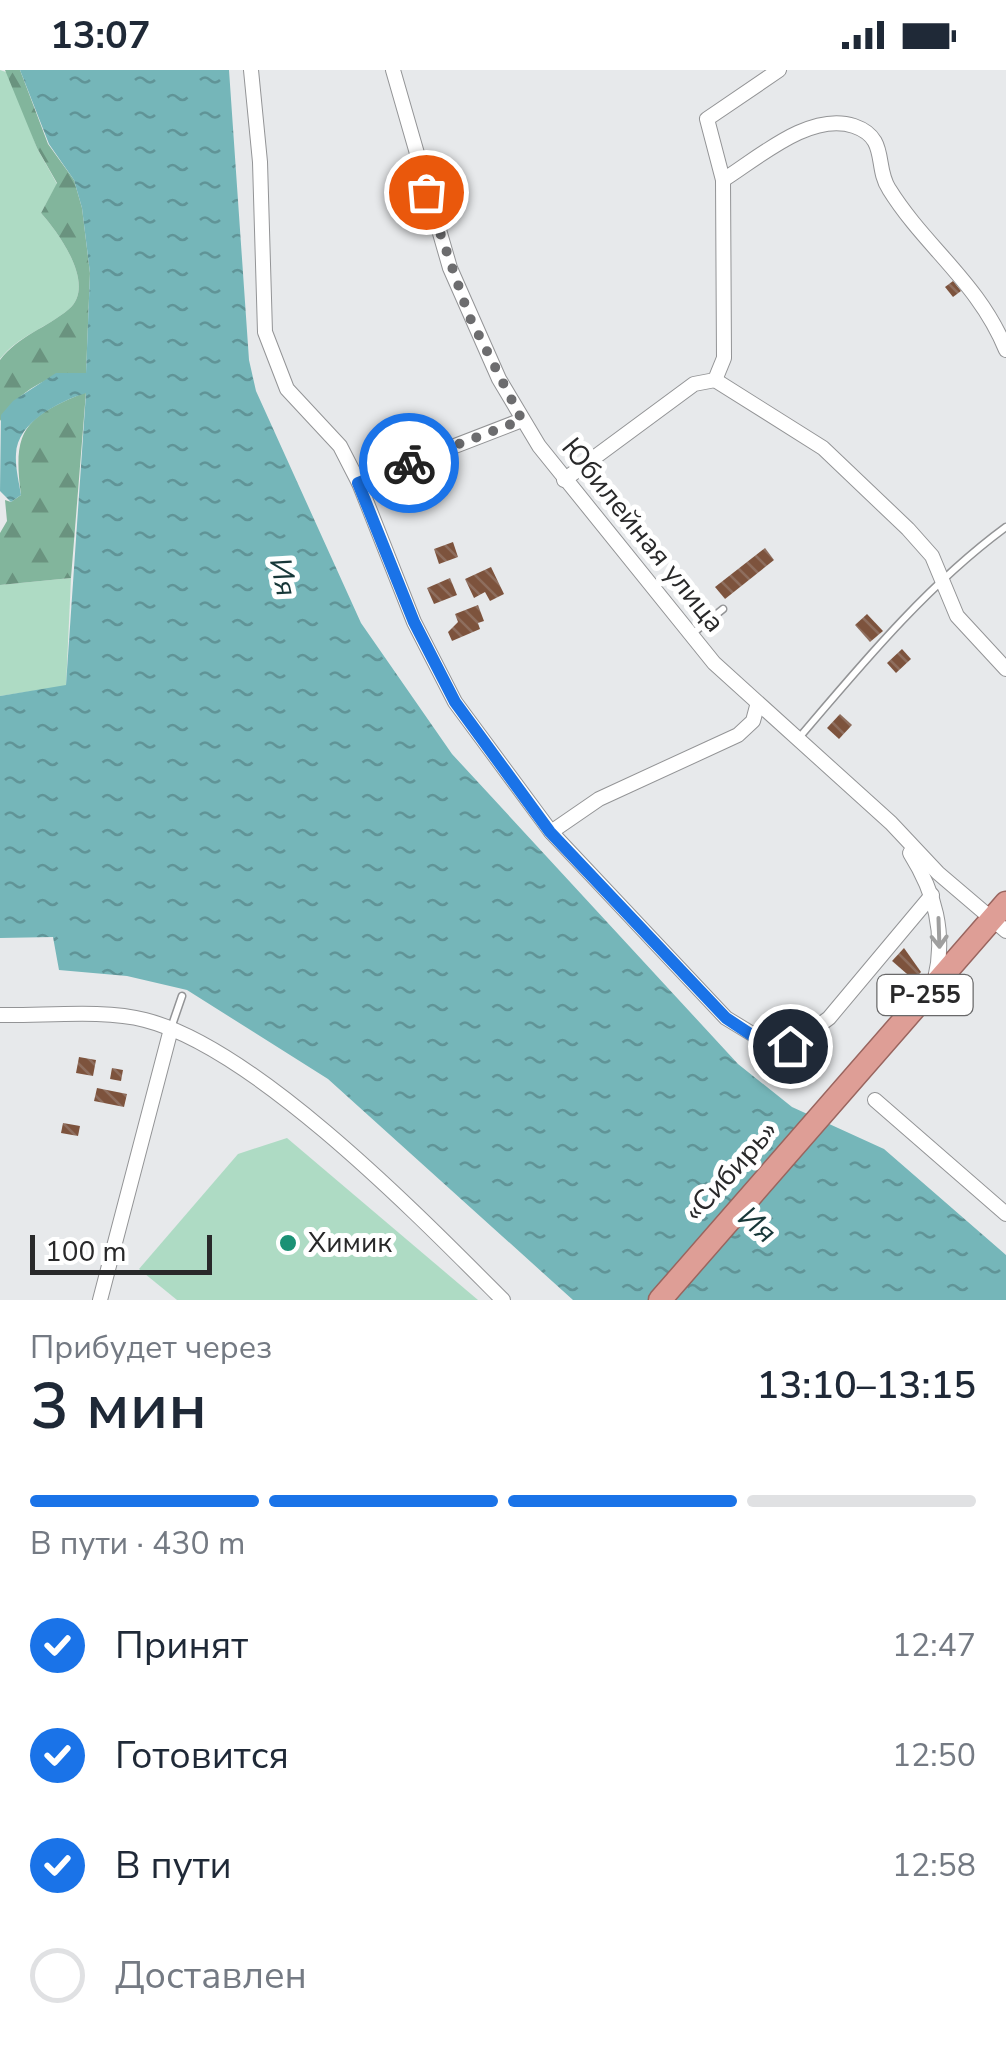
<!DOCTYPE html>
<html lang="ru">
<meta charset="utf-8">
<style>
:root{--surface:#fff;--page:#f6f6f7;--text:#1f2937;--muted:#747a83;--line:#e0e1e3;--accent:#1a73e8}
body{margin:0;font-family:"Nunito Sans",sans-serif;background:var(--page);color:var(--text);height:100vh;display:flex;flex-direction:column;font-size:38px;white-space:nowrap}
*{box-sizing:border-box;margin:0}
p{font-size:32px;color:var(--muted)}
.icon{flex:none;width:55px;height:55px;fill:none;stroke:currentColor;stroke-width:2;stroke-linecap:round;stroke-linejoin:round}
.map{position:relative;height:1230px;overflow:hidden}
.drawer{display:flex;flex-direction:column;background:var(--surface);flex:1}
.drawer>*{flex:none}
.scale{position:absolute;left:30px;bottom:25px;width:182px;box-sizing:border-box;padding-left:10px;border:5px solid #29292a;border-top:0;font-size:28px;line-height:35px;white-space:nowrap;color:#29292a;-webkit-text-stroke:8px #fff;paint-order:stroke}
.pin{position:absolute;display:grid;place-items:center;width:85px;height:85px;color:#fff;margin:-42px;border:5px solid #fff;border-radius:50%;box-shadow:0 2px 10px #0007}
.courier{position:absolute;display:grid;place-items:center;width:100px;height:100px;margin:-50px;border:8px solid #1a73e8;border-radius:50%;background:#fff;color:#222;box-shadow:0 2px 12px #0007}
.headline em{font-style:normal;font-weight:600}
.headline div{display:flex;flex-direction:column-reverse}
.headline{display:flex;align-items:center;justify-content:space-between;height:170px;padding:0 30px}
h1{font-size:65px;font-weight:600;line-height:75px}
.bar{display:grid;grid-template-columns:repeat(4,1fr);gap:15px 10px;align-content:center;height:120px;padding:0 30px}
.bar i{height:12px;border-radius:8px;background:var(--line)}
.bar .active{background:var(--accent)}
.bar p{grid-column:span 4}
ol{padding:0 30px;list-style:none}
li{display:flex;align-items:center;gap:30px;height:110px}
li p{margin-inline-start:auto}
li .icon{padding:10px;border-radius:50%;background:var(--accent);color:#fff;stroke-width:4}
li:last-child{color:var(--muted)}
li i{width:55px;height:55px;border:5px solid var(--line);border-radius:50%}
.status{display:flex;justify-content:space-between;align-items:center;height:70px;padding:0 50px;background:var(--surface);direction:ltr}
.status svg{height:28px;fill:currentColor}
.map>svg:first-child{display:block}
.grass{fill:#aedbc4}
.forest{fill:url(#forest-firs)}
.water{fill:url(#water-ripples)}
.building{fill:url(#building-back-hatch)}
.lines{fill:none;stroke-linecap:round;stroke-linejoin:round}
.service-casing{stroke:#939496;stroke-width:9}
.minor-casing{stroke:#939496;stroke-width:16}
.trunk-casing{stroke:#99655f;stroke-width:25}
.service{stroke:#fff;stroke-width:6}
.minor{stroke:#fff;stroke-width:14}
.trunk{stroke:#de9e96;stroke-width:22}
.oneway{stroke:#9f9f9f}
.done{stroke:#6c6c6e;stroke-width:10;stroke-dasharray:0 18}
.route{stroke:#1a73e8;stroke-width:12}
.poi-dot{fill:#1b9175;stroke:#fff;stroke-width:4}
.labels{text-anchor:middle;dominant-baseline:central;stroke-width:10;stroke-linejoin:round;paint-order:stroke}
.shield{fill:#fff;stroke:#69696a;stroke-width:2.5}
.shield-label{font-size:25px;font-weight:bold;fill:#29292a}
.street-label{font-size:28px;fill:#29292a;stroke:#fff}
.poi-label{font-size:28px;fill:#29292a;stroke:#fff;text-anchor:start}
.water-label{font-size:30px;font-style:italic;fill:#163738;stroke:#fff}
</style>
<div class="status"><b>13:07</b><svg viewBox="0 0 49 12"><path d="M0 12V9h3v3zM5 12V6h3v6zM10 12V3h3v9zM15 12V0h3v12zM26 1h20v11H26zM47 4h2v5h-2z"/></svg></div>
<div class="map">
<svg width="1006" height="1230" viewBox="0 0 1006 1230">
<defs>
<pattern id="forest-firs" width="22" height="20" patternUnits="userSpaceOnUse" patternTransform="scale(2.5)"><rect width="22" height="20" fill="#82b59c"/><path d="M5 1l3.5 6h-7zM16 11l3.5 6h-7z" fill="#6a937f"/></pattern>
<pattern id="water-ripples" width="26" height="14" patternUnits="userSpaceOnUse" patternTransform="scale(2.5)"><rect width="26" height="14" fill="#75b6b9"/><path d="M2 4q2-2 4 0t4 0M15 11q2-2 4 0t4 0" fill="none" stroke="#609497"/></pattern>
<pattern id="building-back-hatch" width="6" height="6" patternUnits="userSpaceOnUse" patternTransform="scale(2.5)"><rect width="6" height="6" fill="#7d533d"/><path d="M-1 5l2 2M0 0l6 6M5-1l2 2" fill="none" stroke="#8e6e5e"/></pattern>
</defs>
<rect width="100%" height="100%" fill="#e7e9eb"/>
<g class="grass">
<path d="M0,0L9,3L37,78L57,114L41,143C58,162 97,215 69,239C47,258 19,265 0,289Z"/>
<path d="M71,508L66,616L0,626V515Z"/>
<path d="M287,1068L478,1230H177L139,1199L238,1084Z"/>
</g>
<g class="forest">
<path d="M5,0H20L48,74L74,110L82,138L90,203L86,304C48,303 21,319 0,351V290C19,265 47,258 69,239C97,215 58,162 41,143L57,113L37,78Z"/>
<path d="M86,322L71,508L0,515V463L7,451L5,430L11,432L21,425C12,359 25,347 86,322Z"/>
</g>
<path class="water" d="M20,0H229L249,290L256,321L361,553L452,684L738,994L792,1037L884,1079L1006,1185V1230H573L328,1009L187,920L127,906L59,900L53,867L0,868V626L66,615L86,323C60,331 17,352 16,384C15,397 19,412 21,425L11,432L0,421L1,345L13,331L56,303H86L90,203L82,138L74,110L49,74Z"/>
<g class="building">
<path d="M953,211L961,221L953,227L945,217Z"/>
<path d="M453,472L458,487L439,494L434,479Z"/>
<path d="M765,478L774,490L725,529L715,517Z"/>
<path d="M491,497L504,524L490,531L485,522L474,528L465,509Z"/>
<path d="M450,508L457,525L434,534L427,518Z"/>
<path d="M478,535L484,551L478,553L480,559L452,571L448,562L458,552L455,544Z"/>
<path d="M867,544L883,561L870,572L855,555Z"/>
<path d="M902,579L911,589L896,603L887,593Z"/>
<path d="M840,644L852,655L839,669L827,658Z"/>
<path d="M904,878L921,902L914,910L892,891Z"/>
<path d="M79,987L96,990L93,1006L76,1003Z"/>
<path d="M112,998L123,1000L121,1011L110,1009Z"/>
<path d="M97,1018L127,1024L124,1037L94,1031Z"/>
<path d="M63,1053L80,1056L78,1066L61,1063Z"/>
</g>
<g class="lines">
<g class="service-casing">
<g id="service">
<path d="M692,564L723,539"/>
<path d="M798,669C861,595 927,515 1006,457"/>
<path d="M171,958L182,926"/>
</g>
</g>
<g class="minor-casing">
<g id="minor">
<path d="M251,0L260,92L265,262L287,319L340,376L359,413L414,552L455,632L551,762L726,948L772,976L790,977L829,948L932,825"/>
<path d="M393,0L450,198L499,309L539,376L714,593L891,753L938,803L1006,861"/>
<path d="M723,110C757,89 810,41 854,56C889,68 874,96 889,119C925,177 979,213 1006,280"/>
<path d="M715,310L823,378L908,459L932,486L957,546L1006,599"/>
<path d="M564,410L694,314L715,310L724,288L723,110L707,49L779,0"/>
<path d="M359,413L522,350"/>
<path d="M551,762L599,729L738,665L753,651L757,636"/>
<path d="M910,783C935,823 946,863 935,909"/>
<path d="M0,945C43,946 105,939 145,950C256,978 421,1148 503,1230"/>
<path d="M875,1030L1006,1144"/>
<path d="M100,1230L171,959"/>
</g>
</g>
<g class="trunk-casing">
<path id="trunk" d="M660,1230L1006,833"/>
</g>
<use href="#service" class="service"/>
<use href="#minor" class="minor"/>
<use href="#trunk" class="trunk"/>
</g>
<defs><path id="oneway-shaft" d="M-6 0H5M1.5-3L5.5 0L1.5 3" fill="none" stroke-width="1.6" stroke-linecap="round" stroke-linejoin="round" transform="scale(2.5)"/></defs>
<use class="oneway" href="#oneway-shaft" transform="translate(939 863) rotate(88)"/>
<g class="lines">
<path class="done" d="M409,393L522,350L469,246L426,122"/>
<path class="route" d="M409,393L358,413L414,552L455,632L550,762L726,948L762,972L790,976"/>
</g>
<circle class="poi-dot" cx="288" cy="1173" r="10"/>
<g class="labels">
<rect class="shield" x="877.5" y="905" width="95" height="40" rx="8"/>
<g class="shield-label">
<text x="925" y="925">Р-255</text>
</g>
<g class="street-label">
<text transform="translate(643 465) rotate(51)">Юбилейная улица</text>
<text transform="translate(731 1101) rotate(-48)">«Сибирь»</text>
</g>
<g class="poi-label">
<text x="308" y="1173">Химик</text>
</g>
<g class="water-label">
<text transform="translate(283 507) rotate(78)">Ия</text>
<text transform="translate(757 1155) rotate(40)">Ия</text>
</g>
</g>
</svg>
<div class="scale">100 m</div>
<div class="pin" style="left:426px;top:122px;background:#ea580c"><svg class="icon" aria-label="bag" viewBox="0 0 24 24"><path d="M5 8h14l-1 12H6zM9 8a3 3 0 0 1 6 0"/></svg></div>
<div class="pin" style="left:790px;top:976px;background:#1f2937"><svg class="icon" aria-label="home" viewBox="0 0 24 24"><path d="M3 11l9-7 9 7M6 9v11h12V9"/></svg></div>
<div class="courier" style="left:409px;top:393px"><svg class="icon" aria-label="bike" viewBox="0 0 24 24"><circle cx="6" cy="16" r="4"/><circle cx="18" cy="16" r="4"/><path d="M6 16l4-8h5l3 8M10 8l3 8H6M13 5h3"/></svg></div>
</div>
<section class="drawer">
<div class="headline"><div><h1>3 мин</h1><p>Прибудет через</p></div><em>13:10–13:15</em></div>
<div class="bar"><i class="active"></i><i class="active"></i><i class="active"></i><i></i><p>В пути · 430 m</p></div>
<ol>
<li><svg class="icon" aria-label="check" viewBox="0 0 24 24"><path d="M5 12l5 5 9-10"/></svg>Принят<p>12:47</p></li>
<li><svg class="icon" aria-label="check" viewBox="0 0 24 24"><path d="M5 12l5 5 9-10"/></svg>Готовится<p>12:50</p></li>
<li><svg class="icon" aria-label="check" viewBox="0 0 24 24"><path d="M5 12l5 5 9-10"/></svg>В пути<p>12:58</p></li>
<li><i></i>Доставлен</li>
</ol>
</section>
